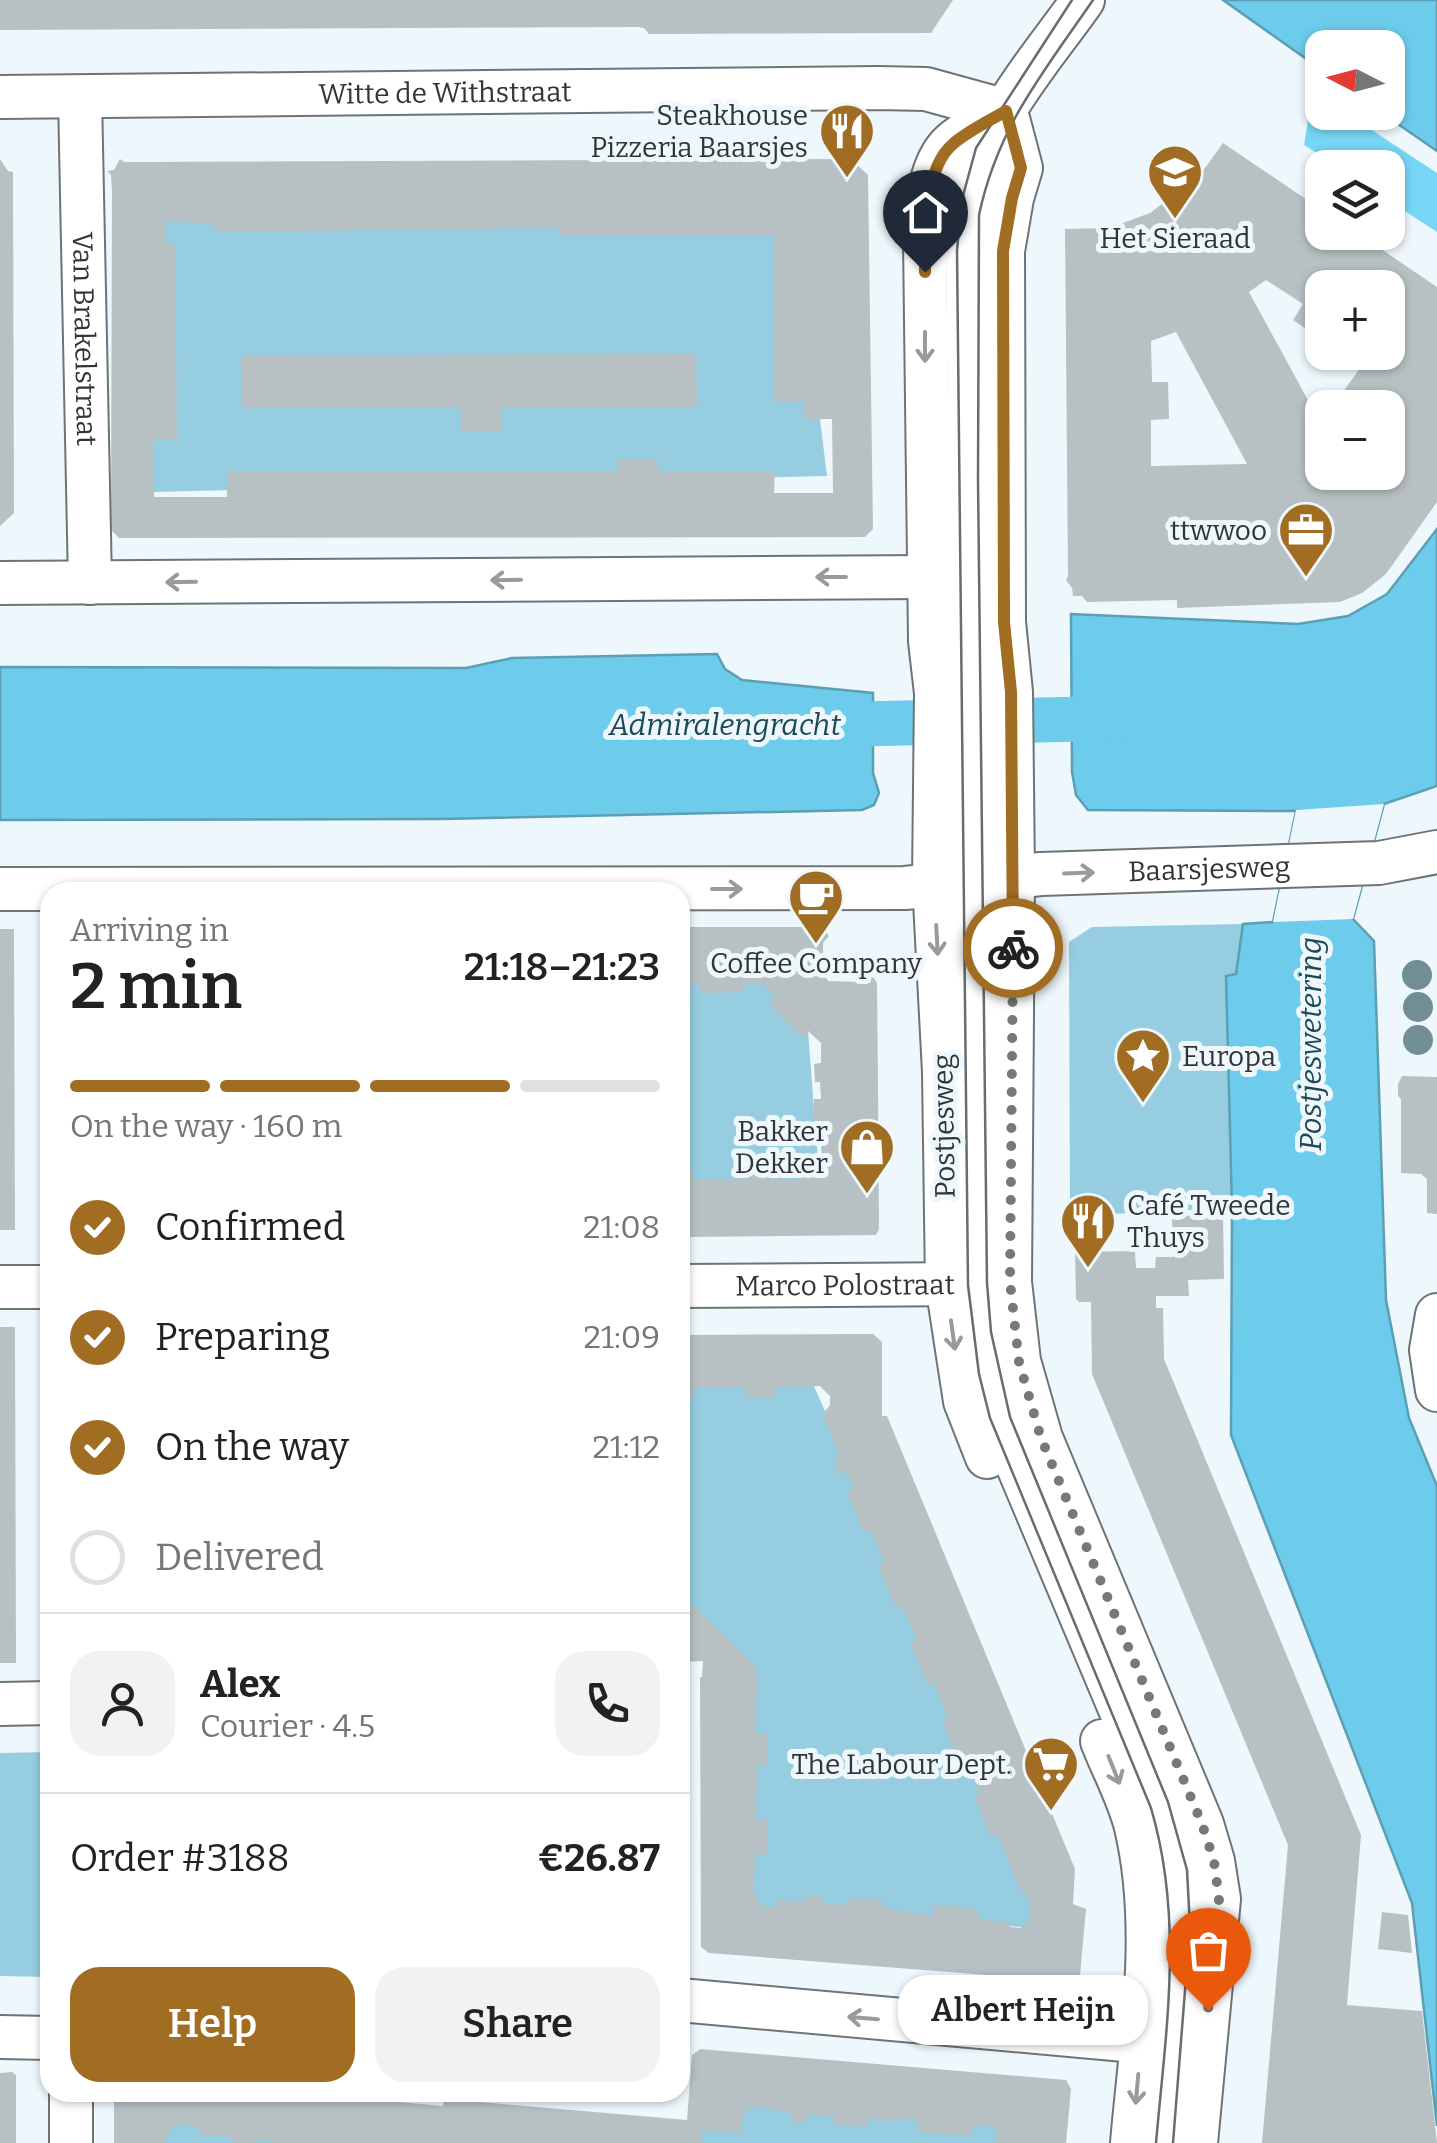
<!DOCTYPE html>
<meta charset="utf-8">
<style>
:root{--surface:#fff;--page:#f2f2f2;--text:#222;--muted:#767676;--line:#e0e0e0;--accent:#a06d23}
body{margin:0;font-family:Bitter,serif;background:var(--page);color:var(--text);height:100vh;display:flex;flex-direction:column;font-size:38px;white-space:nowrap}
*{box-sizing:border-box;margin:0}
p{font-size:32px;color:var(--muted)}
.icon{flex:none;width:55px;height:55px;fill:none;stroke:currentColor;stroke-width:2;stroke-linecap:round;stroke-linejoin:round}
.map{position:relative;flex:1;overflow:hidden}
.panel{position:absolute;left:40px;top:882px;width:650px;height:1220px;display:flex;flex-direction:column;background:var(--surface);border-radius:30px;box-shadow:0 2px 8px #0004}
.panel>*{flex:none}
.needle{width:65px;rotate:276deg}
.controls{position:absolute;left:1305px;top:30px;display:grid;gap:20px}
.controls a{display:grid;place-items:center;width:100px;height:100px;border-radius:20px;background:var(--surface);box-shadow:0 2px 8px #0004;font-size:50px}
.pin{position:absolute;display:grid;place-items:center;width:85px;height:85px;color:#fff;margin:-102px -42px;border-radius:50% 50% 50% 0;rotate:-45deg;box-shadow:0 0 10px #0007}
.pin .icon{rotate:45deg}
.courier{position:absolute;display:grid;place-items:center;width:100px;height:100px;margin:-50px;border:8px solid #a06d23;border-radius:50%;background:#fff;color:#222;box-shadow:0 2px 12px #0007}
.bubble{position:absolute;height:70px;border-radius:30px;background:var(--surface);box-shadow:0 2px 8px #0004;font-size:32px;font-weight:600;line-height:70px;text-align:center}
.headline em{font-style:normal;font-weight:600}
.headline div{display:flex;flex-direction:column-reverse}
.headline{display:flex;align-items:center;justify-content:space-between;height:170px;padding:0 30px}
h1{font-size:65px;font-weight:600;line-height:75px}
.bar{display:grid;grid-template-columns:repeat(4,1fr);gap:15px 10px;align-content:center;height:120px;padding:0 30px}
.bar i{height:12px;border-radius:8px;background:var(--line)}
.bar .on{background:var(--accent)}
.bar p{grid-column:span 4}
.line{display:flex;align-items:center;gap:25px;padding:0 30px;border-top:2px solid var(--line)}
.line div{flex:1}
.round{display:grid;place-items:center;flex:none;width:105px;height:105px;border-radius:30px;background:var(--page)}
ol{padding:0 30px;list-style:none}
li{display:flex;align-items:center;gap:30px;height:110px}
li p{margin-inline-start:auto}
li .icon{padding:10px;border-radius:50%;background:var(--accent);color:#fff;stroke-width:4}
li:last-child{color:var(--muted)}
li i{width:55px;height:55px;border:5px solid var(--line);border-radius:50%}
.primary-button{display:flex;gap:20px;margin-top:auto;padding:20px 30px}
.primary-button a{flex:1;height:115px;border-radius:30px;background:var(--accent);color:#fff;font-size:40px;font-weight:600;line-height:115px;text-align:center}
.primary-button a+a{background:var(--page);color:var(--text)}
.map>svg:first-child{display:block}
.green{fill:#96cde0}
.forest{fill:#77d6f5}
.water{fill:#6dcceb;stroke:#5b9fb5;stroke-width:2.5}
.pier{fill:#eef8fc}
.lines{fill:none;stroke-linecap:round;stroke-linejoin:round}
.canal{stroke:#6dcceb;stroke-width:45}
.building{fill:#b7c0c3;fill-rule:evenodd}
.minor-casing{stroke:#6c7477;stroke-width:46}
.minor{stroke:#fff;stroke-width:42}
.tram{stroke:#686d70;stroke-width:2.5}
.tree{fill:#718e97}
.oneway{stroke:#989a9b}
.done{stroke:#73797c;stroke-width:10;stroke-dasharray:0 18}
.route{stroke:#a06d23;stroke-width:12}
.labels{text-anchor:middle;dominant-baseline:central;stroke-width:10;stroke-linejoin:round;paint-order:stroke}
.street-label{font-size:28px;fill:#313537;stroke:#eef8fc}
.poi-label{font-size:28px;fill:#313537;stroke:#eef8fc;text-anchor:end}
.water-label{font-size:30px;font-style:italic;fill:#1d4855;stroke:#eef8fc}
</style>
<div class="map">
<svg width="1437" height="2143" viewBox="0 0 1437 2143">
<rect width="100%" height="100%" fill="#eef8fc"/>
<g class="green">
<path d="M795,216L827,476L152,492V221Z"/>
<path d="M1243,924L1236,974L1226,976L1232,1208L1070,1216L1069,942L1092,927Z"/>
<path d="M804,979L820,1187H680V980Z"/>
<path d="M809,1375L1037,1890L1036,1928L739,1906L732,1664L680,1620V1379Z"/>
<path d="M50,1752V1977L0,1976V1753Z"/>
<path d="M732,2085L1024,2104L1022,2143H682Z"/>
<path d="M131,2120L487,2143H131Z"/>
</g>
<path class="forest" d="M1313,91L1322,97V112L1346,113L1437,173V232L1388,200V168L1339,167L1304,145Z"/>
<g class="water">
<path d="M1223,0H1437V151L1382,113L1388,112V48H1322V70Z"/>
<path d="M1437,529V786L1384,804L1353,919L1374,941L1386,1300L1409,1418L1437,1486V2126L1412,1903L1231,1435L1232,1208L1226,976L1236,974L1243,924L1273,922L1296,811L1088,810L1076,795L1072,772L1071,614L1298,624L1348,616L1387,594Z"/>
<path d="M717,654L725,669L742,680L873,693V773L879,793L874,805L862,810L442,819L0,820V667L466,668L512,658Z"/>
</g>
<path class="pier" d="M1384,804L1353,919L1273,922L1296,810Z"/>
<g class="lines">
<path class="canal" d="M812,725L1133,718"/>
</g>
<g class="building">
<path d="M0,0H953L931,33L649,34L644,28L638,27L0,30Z"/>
<path d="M1223,143L1322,210V232H1356L1437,287V502L1386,574L1362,593L1340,602L1177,608V600L1087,602L1082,596H1073L1072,588L1066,580L1068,576L1065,229L1109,228L1150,213L1200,175ZM1266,280L1303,304L1293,320L1322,340V288H1388V352H1371L1332,408H1388V472H1322V421L1321,424L1249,292ZM1176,332L1247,464L1151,466V420L1169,419L1168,382H1152L1151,341Z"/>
<path d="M0,159L8,171L13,172L14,513L0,526Z"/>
<path d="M120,159L124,162L851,159L868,175L873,529L865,537L119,538L111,530L112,192L111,175L107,171L114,170ZM165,221L215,225V232L559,228V236L773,235L774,402H804V419H832L833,493H774L775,471H657L658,460H618V471H227V497H154L153,440L177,439L175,246L165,242Z"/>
<path d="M696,354L697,408H501V431H461L462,408H241V355Z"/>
<path d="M680,927H822L829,936L823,943V971L828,981L862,982L869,975L874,978L877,983L878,1082L879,1229L876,1235L680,1237V1169H692L693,1179H742V1169H776V1179H797V1159L822,1160L821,1141H814V1099H821L820,1082H815L814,1064L821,1063V1043L808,1031L802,1038L769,1004L776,997L763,984H743V992L700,993V985L682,984Z"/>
<path d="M0,929H14L15,1230H0Z"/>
<path d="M1402,1076L1437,1077V1214L1427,1213V1179L1421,1174L1401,1173V1099L1398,1096V1084Z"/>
<path d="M1223,1215L1224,1279L1188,1280L1189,1296H1156V1308H1163L1164,1359L1361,1835L1347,2005L1422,2011L1437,2143H1262L1288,1845L1092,1374L1091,1302H1079L1076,1299L1075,1252L1135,1251L1136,1268H1155L1156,1257H1173L1172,1216Z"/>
<path d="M0,1327H15L16,1663H0Z"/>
<path d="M873,1334L882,1342V1416H887L1075,1869L1073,1904L1086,1909L1080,1975L1074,1982L709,1953L701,1947L700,1677H702L703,1661L680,1662V1607H695L757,1668L756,1733H767V1766H757L756,1820L767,1819V1855L756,1854L753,1880V1893L762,1906L777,1907L778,1900L806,1902L807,1895L823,1896L822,1903L848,1905V1898L884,1901V1908L933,1916L934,1905L973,1908L983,1920L1009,1922L1010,1927L1020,1928L1029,1920L1030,1901L1019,1887L997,1834L991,1837L974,1797L980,1794L965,1757L959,1760L942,1719L948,1717L934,1683L928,1686L910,1643L917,1640L902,1605L896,1608L878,1566L884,1563L878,1547L871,1530L864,1533L847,1491L854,1488L847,1472L840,1475L833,1459L840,1456L823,1414L830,1405V1396L820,1386L776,1387V1397H745V1387H693V1397H680V1335Z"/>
<path d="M1382,1912L1408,1915L1412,1953L1378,1949Z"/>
<path d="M700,2049L1066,2080L1071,2089L1066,2143H996L997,2127L973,2125L972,2136L918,2132V2120L893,2118L894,2121L867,2119L866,2127L833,2125L834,2116L807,2114L806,2122L791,2121L792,2113L751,2106L742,2117L741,2133L702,2130L701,2143H278L258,2139V2143H235L231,2137L202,2135L196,2126L176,2124L167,2134L166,2143H114V2092H287L443,2106L444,2099L687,2120L692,2055Z"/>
<path d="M12,2072L16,2075V2143H0V2073Z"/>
</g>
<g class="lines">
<g class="minor-casing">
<g id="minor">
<path d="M1083,0C1043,57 986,119 973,189C969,210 969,232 967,252L977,1284L983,1340L1006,1438L1160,1804L1175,1861L1181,1915L1164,2143"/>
<path id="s1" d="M0,97L878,88L926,89L1006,111"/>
<path id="s2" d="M80,97L90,583"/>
<path d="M1006,111L1021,168L1012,198L1003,251L1004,622L1011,692L1013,877L1010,1282L1019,1361L1041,1438L1202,1824L1213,1861L1219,1899L1196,2143"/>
<path d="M0,583L929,577"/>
<path id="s3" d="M0,889L905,888L1041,874L1379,863L1437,852"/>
<path id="s4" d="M680,1286L975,1284"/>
<path d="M0,1287H50"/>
<path d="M1437,1315L1431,1350L1437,1390"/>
<path d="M987,1457L965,1401L947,1284L944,1072L934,882L936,693L930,641L925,239C927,209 928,168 950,145C964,131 989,122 1006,111"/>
<path d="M0,1704L50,1703"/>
<path d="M1102,1741C1113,1769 1129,1798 1136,1827C1160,1929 1141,2040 1132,2143"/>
<path d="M680,2000L1169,2044"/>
<path d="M0,2037L50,2038"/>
<path d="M71,2092V2143"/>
</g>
</g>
<use href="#minor" class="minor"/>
<g class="tram">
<path d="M1072,0L976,148L961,203L957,251L968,1285L979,1374L990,1418L1151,1808C1184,1920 1166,2029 1156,2143"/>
<path d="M1093,0C1043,73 998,126 979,215L978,480L987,1283L991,1332L1010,1417L1168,1802L1187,1870L1190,1927L1173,2143"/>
</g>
</g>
<g class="tree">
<circle cx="1417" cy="975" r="15"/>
<circle cx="1418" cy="1007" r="15"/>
<circle cx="1418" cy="1040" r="15"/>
</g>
<defs><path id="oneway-shaft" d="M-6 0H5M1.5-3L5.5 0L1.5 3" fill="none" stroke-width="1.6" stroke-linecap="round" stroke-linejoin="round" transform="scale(2.5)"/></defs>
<g class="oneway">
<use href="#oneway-shaft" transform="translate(925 347) rotate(90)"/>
<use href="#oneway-shaft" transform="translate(831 577) rotate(-180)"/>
<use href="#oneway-shaft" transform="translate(506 580) rotate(179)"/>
<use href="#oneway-shaft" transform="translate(181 582) rotate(179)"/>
<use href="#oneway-shaft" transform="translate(1079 873) rotate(-2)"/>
<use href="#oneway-shaft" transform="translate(727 889)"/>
<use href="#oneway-shaft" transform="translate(937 940) rotate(87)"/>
<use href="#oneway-shaft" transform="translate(953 1335) rotate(82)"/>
<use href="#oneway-shaft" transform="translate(1114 1770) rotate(68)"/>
<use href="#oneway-shaft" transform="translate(863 2018) rotate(-175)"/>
<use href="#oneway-shaft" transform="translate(1137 2089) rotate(95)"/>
</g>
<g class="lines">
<path class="done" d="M1013,948L1010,1282L1019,1362L1041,1438L1202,1824L1214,1861L1219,1899L1208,2010"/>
<path class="route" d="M925,272C925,236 923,169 953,144C968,131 989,121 1006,111L1021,168L1012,198L1003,251L1004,622L1011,692L1013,948"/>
</g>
<defs>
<g id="restaurant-pin" transform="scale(2.875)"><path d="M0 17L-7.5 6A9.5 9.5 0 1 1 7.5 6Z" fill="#a06d23" stroke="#eef8fc"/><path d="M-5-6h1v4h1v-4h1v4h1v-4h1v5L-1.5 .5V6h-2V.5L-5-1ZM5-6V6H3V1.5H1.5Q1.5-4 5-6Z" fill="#fff"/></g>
<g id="school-pin" transform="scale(2.875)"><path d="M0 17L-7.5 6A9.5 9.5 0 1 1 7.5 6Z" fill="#a06d23" stroke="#eef8fc"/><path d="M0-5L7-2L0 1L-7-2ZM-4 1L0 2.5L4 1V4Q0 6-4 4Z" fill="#fff"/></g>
<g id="office-pin" transform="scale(2.875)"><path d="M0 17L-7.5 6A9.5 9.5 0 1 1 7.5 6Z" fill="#a06d23" stroke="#eef8fc"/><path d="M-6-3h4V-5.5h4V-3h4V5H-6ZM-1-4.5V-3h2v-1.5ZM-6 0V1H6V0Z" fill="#fff"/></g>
<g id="cafe-pin" transform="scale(2.875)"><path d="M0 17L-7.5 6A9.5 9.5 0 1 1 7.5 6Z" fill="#a06d23" stroke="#eef8fc"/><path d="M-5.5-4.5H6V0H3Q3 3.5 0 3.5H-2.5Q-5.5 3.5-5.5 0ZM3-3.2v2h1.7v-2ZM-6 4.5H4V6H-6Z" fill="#fff"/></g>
<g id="sight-pin" transform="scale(2.875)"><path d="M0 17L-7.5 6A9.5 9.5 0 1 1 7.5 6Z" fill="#a06d23" stroke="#eef8fc"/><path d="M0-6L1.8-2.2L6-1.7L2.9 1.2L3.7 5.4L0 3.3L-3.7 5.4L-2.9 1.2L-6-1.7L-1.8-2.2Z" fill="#fff"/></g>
<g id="shop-pin" transform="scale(2.875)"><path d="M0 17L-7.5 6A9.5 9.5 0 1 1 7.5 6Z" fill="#a06d23" stroke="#eef8fc"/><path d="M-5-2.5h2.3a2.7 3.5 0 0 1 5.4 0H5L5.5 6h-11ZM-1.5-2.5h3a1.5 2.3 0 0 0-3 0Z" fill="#fff"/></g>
<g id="supermarket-pin" transform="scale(2.875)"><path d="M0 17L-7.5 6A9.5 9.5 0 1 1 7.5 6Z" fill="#a06d23" stroke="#eef8fc"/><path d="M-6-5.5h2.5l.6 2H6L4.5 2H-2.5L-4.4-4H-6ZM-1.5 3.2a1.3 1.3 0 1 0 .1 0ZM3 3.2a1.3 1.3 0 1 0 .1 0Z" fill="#fff"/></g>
</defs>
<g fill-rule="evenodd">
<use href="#restaurant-pin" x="847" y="131"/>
<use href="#school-pin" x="1175" y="172"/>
<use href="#office-pin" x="1306" y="530"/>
<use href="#cafe-pin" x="816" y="897"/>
<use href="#sight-pin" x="1143" y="1056"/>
<use href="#shop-pin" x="867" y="1147"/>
<use href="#restaurant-pin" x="1088" y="1221"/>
<use href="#supermarket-pin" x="1051" y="1764"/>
</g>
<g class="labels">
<g class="street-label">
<text stroke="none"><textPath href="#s1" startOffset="445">Witte de Withstraat</textPath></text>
<text stroke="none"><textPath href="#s2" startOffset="242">Van Brakelstraat</textPath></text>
<text stroke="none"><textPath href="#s3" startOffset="1210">Baarsjesweg</textPath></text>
<text transform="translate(944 1126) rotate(-91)">Postjesweg</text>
<text stroke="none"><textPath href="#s4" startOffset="165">Marco Polostraat</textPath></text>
</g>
<g class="poi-label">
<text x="808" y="115">Steakhouse<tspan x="808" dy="32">Pizzeria Baarsjes</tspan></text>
<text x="1175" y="238" text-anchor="middle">Het Sieraad</text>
<text x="1267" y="530">ttwwoo</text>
<text x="816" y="963" text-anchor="middle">Coffee Company</text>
<text x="1182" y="1056" text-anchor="start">Europa</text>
<text x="828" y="1131">Bakker<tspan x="828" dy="32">Dekker</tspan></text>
<text x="1127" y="1205" text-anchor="start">Café Tweede<tspan x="1127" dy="32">Thuys</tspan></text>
<text x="1012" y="1764">The Labour Dept.</text>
</g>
<g class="water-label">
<text x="725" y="725">Admiralengracht</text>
<text transform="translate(1311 1044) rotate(-90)">Postjeswetering</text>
</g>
</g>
</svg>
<div class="controls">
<a><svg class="needle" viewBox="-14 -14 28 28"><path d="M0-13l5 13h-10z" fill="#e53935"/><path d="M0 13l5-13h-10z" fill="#767676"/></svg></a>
<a><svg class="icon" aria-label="layers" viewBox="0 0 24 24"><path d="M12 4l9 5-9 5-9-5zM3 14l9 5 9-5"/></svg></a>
<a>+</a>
<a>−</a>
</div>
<div class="pin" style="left:1208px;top:2010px;background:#ea580c"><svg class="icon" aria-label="bag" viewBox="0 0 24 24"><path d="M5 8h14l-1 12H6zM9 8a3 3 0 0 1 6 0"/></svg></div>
<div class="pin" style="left:925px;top:272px;background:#1f2937"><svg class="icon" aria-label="home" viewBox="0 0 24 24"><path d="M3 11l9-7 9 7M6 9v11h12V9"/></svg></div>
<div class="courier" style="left:1013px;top:948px"><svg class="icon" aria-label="bike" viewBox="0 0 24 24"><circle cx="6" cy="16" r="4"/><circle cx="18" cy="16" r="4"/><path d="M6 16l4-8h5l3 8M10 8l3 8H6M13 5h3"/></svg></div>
<div class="bubble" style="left:898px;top:1975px;width:250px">Albert Heijn</div>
<section class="panel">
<div class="headline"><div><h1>2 min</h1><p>Arriving in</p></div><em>21:18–21:23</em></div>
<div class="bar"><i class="on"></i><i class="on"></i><i class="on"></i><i></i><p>On the way · 160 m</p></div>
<ol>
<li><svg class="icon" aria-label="check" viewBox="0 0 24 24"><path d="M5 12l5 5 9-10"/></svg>Confirmed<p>21:08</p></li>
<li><svg class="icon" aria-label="check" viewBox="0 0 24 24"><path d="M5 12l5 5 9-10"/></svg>Preparing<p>21:09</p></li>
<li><svg class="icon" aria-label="check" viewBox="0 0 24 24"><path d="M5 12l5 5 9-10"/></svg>On the way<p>21:12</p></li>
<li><i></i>Delivered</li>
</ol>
<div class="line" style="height:180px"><a class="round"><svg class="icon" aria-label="person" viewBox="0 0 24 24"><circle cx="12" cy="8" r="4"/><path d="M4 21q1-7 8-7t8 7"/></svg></a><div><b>Alex</b><p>Courier · 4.5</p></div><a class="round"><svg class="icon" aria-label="phone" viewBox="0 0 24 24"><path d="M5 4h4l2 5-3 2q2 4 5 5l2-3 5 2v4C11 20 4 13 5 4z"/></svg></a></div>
<div class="line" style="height:130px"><div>Order #3188</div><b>€26.87</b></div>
<div class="primary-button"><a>Help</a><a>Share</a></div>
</section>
</div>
